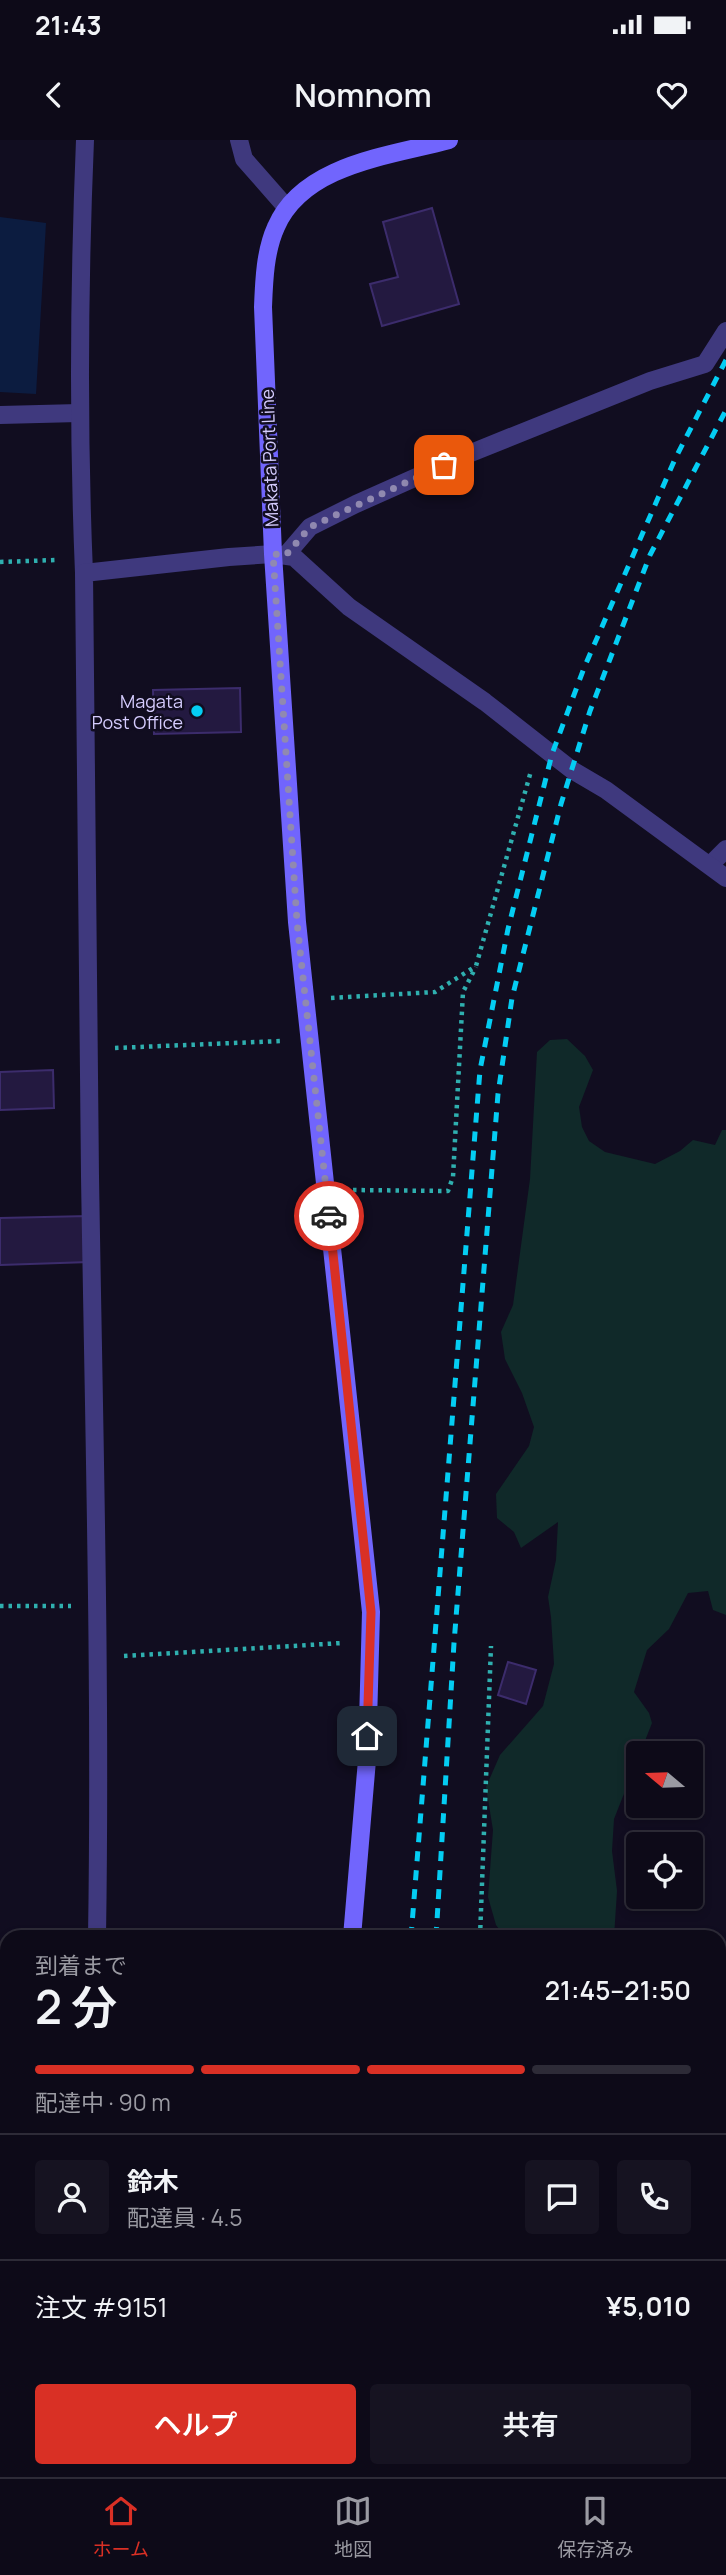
<!DOCTYPE html>
<html lang="ja">
<meta charset="utf-8">
<style>
:root{--surface:#0d0a18;--page:#161321;--text:#f1f3f6;--muted:#9a9aa2;--line:#2d2b37;--accent:#d93025}
body{margin:0;font-family:Manrope,"Noto Sans JP",sans-serif;background:var(--page);color:var(--text);height:100vh;display:flex;flex-direction:column;font-size:26px;white-space:nowrap}
*{box-sizing:border-box;margin:0}
p{font-size:23px;color:var(--muted)}
.icon{flex:none;width:38px;height:38px;fill:none;stroke:currentColor;stroke-width:2;stroke-linecap:round;stroke-linejoin:round}
.map{position:relative;flex:1;overflow:hidden}
.drawer{position:absolute;left:0px;top:1790px;width:726px;height:548px;display:flex;flex-direction:column;background:var(--surface);border-radius:21px 21px 0 0;box-shadow:0 4px 10px #0003,0 0 0 2px var(--line)}
.drawer>*{flex:none}
.needle{width:46px;rotate:289deg}
.buttons{position:absolute;left:626px;top:1601px;display:grid;gap:14px}
.buttons a{display:grid;place-items:center;width:77px;height:77px;border-radius:7px;background:var(--surface);box-shadow:0 4px 10px #0003,0 0 0 2px var(--line);font-size:35px}
.pin{position:absolute;display:grid;place-items:center;width:60px;height:60px;color:#fff;margin:-30px;border-radius:14px;box-shadow:0 4px 10px #0006}
.courier{position:absolute;display:grid;place-items:center;width:70px;height:70px;margin:-35px;border:5px solid #d93025;border-radius:50%;background:#fff;color:#222;box-shadow:0 2px 9px #0007}
.head em{font-style:normal;font-weight:600}
.head div{display:flex;flex-direction:column-reverse}
.head{display:flex;align-items:center;justify-content:space-between;height:119px;padding:0 35px}
h1{font-size:46px;font-weight:600;line-height:52px}
.bar{display:grid;grid-template-columns:repeat(4,1fr);gap:10px 7px;align-content:center;height:84px;padding:0 35px}
.bar i{height:9px;border-radius:5px;background:var(--line)}
.bar .current{background:var(--accent)}
.bar p{grid-column:span 4}
.line{display:flex;align-items:center;gap:18px;padding:0 35px;border-top:2px solid var(--line)}
.line div{flex:1}
.round{display:grid;place-items:center;flex:none;width:74px;height:74px;border-radius:7px;background:var(--page)}
.primary-button{display:flex;gap:14px;margin-top:auto;padding:14px 35px}
.primary-button a{flex:1;height:80px;border-radius:7px;background:var(--accent);color:#fff;font-size:28px;font-weight:600;line-height:80px;text-align:center}
.primary-button a+a{background:var(--page);color:var(--text)}
.status{display:flex;justify-content:space-between;align-items:center;height:49px;padding:0 35px;background:var(--surface);direction:ltr}
.status svg{height:19px;fill:currentColor}
header{display:flex;justify-content:space-between;align-items:center;height:91px;padding:0 35px;background:var(--surface);font-size:32px;font-weight:600}
.tab-bar{display:flex;justify-content:space-around;align-items:center;height:98px;border-top:2px solid var(--line);background:var(--surface);font-size:19px;color:var(--muted)}
.tab-bar a{display:grid;justify-items:center;gap:4px}
.tab-bar .current{color:var(--accent)}
.map>svg:first-child{display:block}
.green{fill:#102929}
.water{fill:#0c1c40}
.building{fill:#231940;stroke:#3c2c6c;stroke-width:2}
.lines{fill:none;stroke-linecap:round;stroke-linejoin:round}
.path{stroke:#2fafaf;stroke-width:4.5;stroke-dasharray:3.5 5;stroke-linecap:butt}
.service{stroke:#3f397e;stroke-width:18}
.minor{stroke:#3f397e;stroke-width:18}
.tertiary{stroke:#3f397e;stroke-width:18}
.secondary{stroke:#7165fd;stroke-width:18}
.rail{stroke:#04cdf3;stroke-width:5;stroke-dasharray:10 9;stroke-linecap:butt}
.done{stroke:#9089b0;stroke-width:7;stroke-dasharray:0 12.6}
.route{stroke:#d93025;stroke-width:9}
.poi-dot{fill:#04cdf3;stroke:#110d20;stroke-width:2.5}
.labels{text-anchor:middle;dominant-baseline:central;stroke-width:5;stroke-linejoin:round;paint-order:stroke}
.street-label{font-size:18px;fill:#d5ccfe;stroke:#110d20}
.poi-label{font-size:18px;fill:#d5ccfe;stroke:#110d20;text-anchor:end}
</style>
<div class="status"><b>21:43</b><svg viewBox="0 0 49 12"><path d="M0 12V9h3v3zM5 12V6h3v6zM10 12V3h3v9zM15 12V0h3v12zM26 1h20v11H26zM47 4h2v5h-2z"/></svg></div>
<header><svg class="icon" aria-label="back" viewBox="0 0 24 24"><path d="M15 5l-7 7 7 7"/></svg>Nomnom<svg class="icon" aria-label="heart" viewBox="0 0 24 24"><path d="M12 20l-8-8c-3-5 5-10 8-4 3-6 11-1 8 4z"/></svg></header>
<div class="map">
<svg width="726" height="2337" viewBox="0 0 726 2337">
<rect width="100%" height="100%" fill="#110d20"/>
<path class="green" d="M567,899L585,916L593,930L579,967L582,987L589,1001L605,1012L655,1024L680,1011L693,1000L715,1005L722,990H726V1475L713,1470L708,1451L688,1453L669,1489L647,1510L634,1552L649,1573L652,1583L614,1679L612,1711L617,1751L614,1797H505L496,1785L488,1757L493,1690L486,1647L500,1615L543,1566L554,1524L551,1477L548,1457L556,1420L558,1382L521,1408L514,1392L497,1378L496,1354L529,1306L534,1287L522,1253L505,1219L501,1192L513,1165L530,1039L537,912L550,900Z"/>
<path class="water" d="M0,77L46,83L36,254L0,252Z"/>
<g class="building">
<path d="M432,68L459,164L382,186L370,144L398,137L383,82Z"/>
<path d="M240,548L241,592L154,594L153,550Z"/>
<path d="M53,930L54,968L0,970V932Z"/>
<path d="M88,1076L89,1122L0,1125V1078Z"/>
<path d="M508,1522L536,1530L526,1564L498,1555Z"/>
</g>
<g class="lines">
<g class="path">
<path d="M0,422L55,420"/>
<path d="M331,858L435,852L476,826L531,631"/>
<path d="M115,908L281,901"/>
<path d="M353,1050L448,1051L453,1037L463,852L476,827"/>
<path d="M0,1466H71"/>
<path d="M124,1516L342,1503"/>
<path d="M480,1797L491,1506"/>
<path d="M0,1837H7"/>
<path d="M719,2110L726,2105"/>
<path d="M435,2337L436,2331"/>
</g>
<path class="service" d="M0,275L79,273"/>
<g class="minor">
<path d="M286,415L310,387L356,364L466,315L650,241L705,224L726,191"/>
<path d="M84,433C78,289 79,145 85,0"/>
<path d="M710,725L726,709"/>
<path d="M97,1797C101,1544 94,1290 90,1036C87,835 87,634 84,433L229,417L273,414L294,417L349,467L485,562L572,630L606,650L726,738"/>
<path d="M726,1967V1976"/>
<path d="M0,1999L7,1979"/>
<path d="M719,2274L726,2281"/>
<path d="M565,2337L566,2331"/>
</g>
<path class="tertiary" d="M239,0L244,19L287,68"/>
<g class="secondary">
<path d="M352,1797L367,1620L371,1472L297,782L273,414L263,167C264,141 265,111 276,87C303,24 390,16 449,0"/>
<path d="M307,2337V2331"/>
</g>
<g class="rail">
<path d="M411,1797L480,930L508,789L552,614L584,528L675,319L726,220"/>
<path d="M436,1797L454,1503L498,954L512,858L561,664L590,571L650,415L726,270"/>
<path d="M371,2337V2331"/>
<path d="M391,2337V2331"/>
</g>
</g>
<g class="lines">
<path class="done" d="M329,1076L297,782L273,414L286,415L310,387L444,325"/>
<path class="route" d="M329,1076L371,1472L367,1596"/>
</g>
<circle class="poi-dot" cx="197" cy="571" r="7"/>
<g class="labels">
<g class="street-label">
<text transform="translate(269 318) rotate(-92)">Makata Port Line</text>
</g>
<g class="poi-label">
<text x="183" y="561">Magata<tspan x="183" dy="21">Post Office</tspan></text>
</g>
</g>
</svg>
<div class="buttons">
<a><svg class="needle" viewBox="-14 -14 28 28"><path d="M0-13l5 13h-10z" fill="#e53935"/><path d="M0 13l5-13h-10z" fill="#9a9aa2"/></svg></a>
<a><svg class="icon" aria-label="locate" viewBox="0 0 24 24"><circle cx="12" cy="12" r="6"/><path d="M12 2v4M12 18v4M2 12h4M18 12h4"/></svg></a>
</div>
<div class="pin" style="left:444px;top:325px;background:#ea580c"><svg class="icon" aria-label="bag" viewBox="0 0 24 24"><path d="M5 8h14l-1 12H6zM9 8a3 3 0 0 1 6 0"/></svg></div>
<div class="pin" style="left:367px;top:1596px;background:#1f2937"><svg class="icon" aria-label="home" viewBox="0 0 24 24"><path d="M3 11l9-7 9 7M6 9v11h12V9"/></svg></div>
<div class="courier" style="left:329px;top:1076px"><svg class="icon" aria-label="car" viewBox="0 0 24 24"><path d="M5 17H2v-5l4-1 3-4h7l3 4 3 1v5h-3M9 17h6M6 11h13"/><circle cx="7" cy="17" r="2"/><circle cx="17" cy="17" r="2"/></svg></div>
<section class="drawer">
<div class="head"><div><h1>2 分</h1><p>到着まで</p></div><em>21:45–21:50</em></div>
<div class="bar"><i class="current"></i><i class="current"></i><i class="current"></i><i></i><p>配達中 · 90 m</p></div>
<div class="line" style="height:126px"><a class="round"><svg class="icon" aria-label="person" viewBox="0 0 24 24"><circle cx="12" cy="8" r="4"/><path d="M4 21q1-7 8-7t8 7"/></svg></a><div><b>鈴木</b><p>配達員 · 4.5</p></div><a class="round"><svg class="icon" aria-label="chat" viewBox="0 0 24 24"><path d="M4 5h16v11H9l-5 4z"/></svg></a><a class="round"><svg class="icon" aria-label="phone" viewBox="0 0 24 24"><path d="M5 4h4l2 5-3 2q2 4 5 5l2-3 5 2v4C11 20 4 13 5 4z"/></svg></a></div>
<div class="line" style="height:91px"><div>注文 #9151</div><b>¥5,010</b></div>
<div class="primary-button"><a>ヘルプ</a><a>共有</a></div>
</section>
</div>
<nav class="tab-bar">
<a class="current"><svg class="icon" aria-label="home" viewBox="0 0 24 24"><path d="M3 11l9-7 9 7M6 9v11h12V9"/></svg>ホーム</a>
<a><svg class="icon" aria-label="map" viewBox="0 0 24 24"><path d="M3 6l6-2 6 2 6-2v14l-6 2-6-2-6 2zM9 4v14M15 6v14"/></svg>地図</a>
<a><svg class="icon" aria-label="saved" viewBox="0 0 24 24"><path d="M7 4h10v16l-5-4-5 4z"/></svg>保存済み</a>
</nav>
